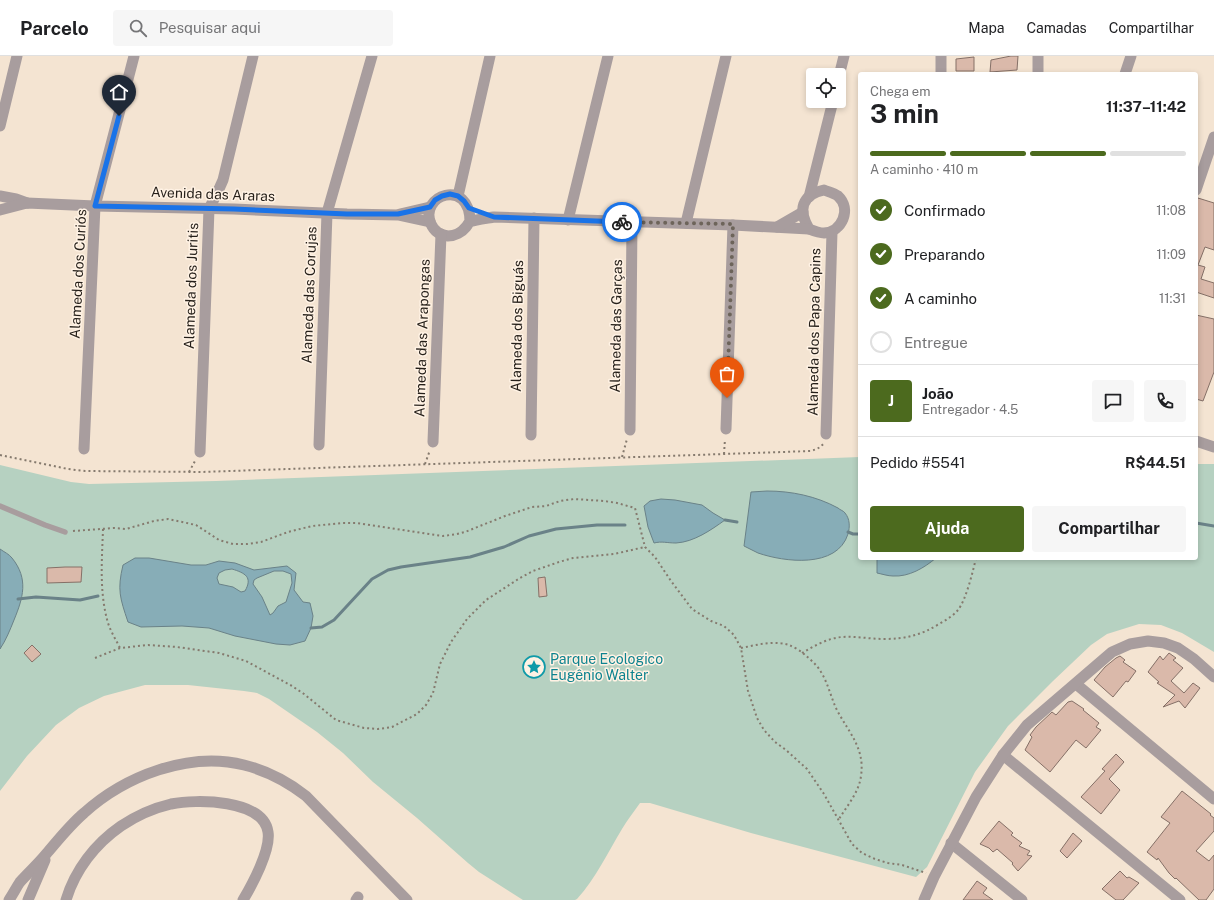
<!DOCTYPE html>
<html lang="pt">
<meta charset="utf-8">
<style>
:root{--surface:#fff;--page:#f6f6f6;--text:#202124;--muted:#757577;--line:#e0e0e0;--accent:#4c6a1e}
body{margin:0;font-family:"Public Sans",sans-serif;background:var(--page);color:var(--text);height:100vh;display:flex;flex-direction:column;font-size:15px;white-space:nowrap}
*{box-sizing:border-box;margin:0}
p{font-size:13px;color:var(--muted)}
.icon{flex:none;width:22px;height:22px;fill:none;stroke:currentColor;stroke-width:2;stroke-linecap:round;stroke-linejoin:round}
.map{position:relative;flex:1;overflow:hidden}
.drawer{position:absolute;left:858px;top:16px;width:340px;height:488px;display:flex;flex-direction:column;background:var(--surface);border-radius:4px;box-shadow:0 2px 6px #0003}
.drawer>*{flex:none}
.tools{position:absolute;left:806px;top:12px;display:grid;gap:8px}
.tools a{display:grid;place-items:center;width:40px;height:40px;border-radius:4px;background:var(--surface);box-shadow:0 2px 6px #0003;font-size:20px}
.pin{position:absolute;display:grid;place-items:center;width:34px;height:34px;color:#fff;margin:-41px -17px;border-radius:50% 50% 50% 0;rotate:-45deg;box-shadow:0 0 4px #0007}
.pin .icon{rotate:45deg}
.courier{position:absolute;display:grid;place-items:center;width:40px;height:40px;margin:-20px;border:3px solid #1a73e8;border-radius:50%;background:#fff;color:#222;box-shadow:0 1px 5px #0007}
.head em{font-style:normal;font-weight:700}
.head div{display:flex;flex-direction:column-reverse}
.head{display:flex;align-items:center;justify-content:space-between;height:68px;padding:0 12px}
h1{font-size:26px;font-weight:700;line-height:30px}
.bar{display:grid;grid-template-columns:repeat(4,1fr);gap:6px 4px;align-content:center;height:48px;padding:0 12px}
.bar i{height:5px;border-radius:3px;background:var(--line)}
.bar .on{background:var(--accent)}
.bar p{grid-column:span 4}
.line{display:flex;align-items:center;gap:10px;padding:0 12px;border-top:1px solid var(--line)}
.line div{flex:1}
.round{display:grid;place-items:center;flex:none;width:42px;height:42px;border-radius:4px;background:var(--page)}
ol{padding:0 12px;list-style:none}
li{display:flex;align-items:center;gap:12px;height:44px}
li p{margin-inline-start:auto}
li .icon{padding:4px;border-radius:50%;background:var(--accent);color:#fff;stroke-width:4}
li:last-child{color:var(--muted)}
li i{width:22px;height:22px;border:2px solid var(--line);border-radius:50%}
.button{display:flex;gap:8px;margin-top:auto;padding:8px 12px}
.button a{flex:1;height:46px;border-radius:4px;background:var(--accent);color:#fff;font-size:16px;font-weight:700;line-height:46px;text-align:center}
.button a+a{background:var(--page);color:var(--text)}
header{display:flex;align-items:center;gap:24px;box-sizing:border-box;height:56px;padding:0 20px;background:var(--surface);border-bottom:1px solid var(--line)}
header strong{font-size:19px}
nav{display:flex;gap:22px;margin-inline-start:auto;font-size:14px}
.search{width:280px;height:36px;background:var(--page);display:flex;align-items:center;gap:10px;box-sizing:border-box;padding:0 14px;border-radius:4px;color:var(--muted);font-size:15px}
.map>svg:first-child{display:block}
.green{fill:#b6d1c1}
.water{fill:#87adb7;stroke:#6a8288;fill-rule:evenodd}
.lines{fill:none;stroke-linecap:round;stroke-linejoin:round}
.stream{stroke:#6a8288;stroke-width:3}
.building{fill:#dab9aa;stroke:#857067}
.path{stroke:#857a6e;stroke-width:2;stroke-dasharray:2 3;stroke-linecap:butt}
.lane{stroke:#a89d9e;stroke-width:5.5}
.street{stroke:#a89d9e;stroke-width:11}
.done{stroke:#6d645a;stroke-width:4;stroke-dasharray:0 7.2}
.route{stroke:#1a73e8;stroke-width:5}
.labels{text-anchor:middle;dominant-baseline:central;stroke-width:3;stroke-linejoin:round;paint-order:stroke}
.street-label{font-size:14px;fill:#251f19;stroke:#fff2e4}
.culture-label{font-size:14px;fill:#0d838f;stroke:#fff2e4;text-anchor:start}
</style>
<header>
<strong>Parcelo</strong>
<div class="search"><svg class="icon" aria-label="search" viewBox="0 0 24 24"><circle cx="10" cy="10" r="6"/><path d="M15 15l6 6"/></svg>Pesquisar aqui</div>
<nav><a>Mapa</a><a>Camadas</a><a>Compartilhar</a></nav>
</header>
<div class="map">
<svg width="1214" height="844" viewBox="0 0 1214 844">
<rect width="100%" height="100%" fill="#f4e4d2"/>
<path class="green" d="M860,401V502H1196V408H1214V596L1182,577L1161,569L1139,568L1107,578L1091,589L1053,625L1008,670L975,716L927,811L916,821L751,777L650,747H640C634,756 627,764 622,773C608,796 596,822 577,843L575,844H523L479,816L468,807L417,762L373,726L343,697L317,676L269,643L257,637L244,635L188,629H145L104,640L79,652L56,669L27,700L0,735V409L71,426L89,428L216,425Z"/>
<g class="water">
<path d="M767,435C791,435 816,440 838,452C840,454 844,455 845,457C850,463 850,471 848,478C837,513 784,506 758,497C753,495 749,492 744,490L751,436Z"/>
<path d="M661,443L675,444L702,449L713,457L725,464C711,474 694,486 676,487C667,487 662,485 654,487L648,471L644,450L650,445Z"/>
<path d="M0,493C4,496 9,498 12,502C29,523 23,542 14,564C10,574 6,584 0,593Z"/>
<path d="M135,502H149L191,509H206L219,505L235,507L254,514L287,510L296,517L294,534L303,546L310,547L313,560L311,572L305,585L290,589L276,588L235,580L209,572L182,570L141,571L128,566C120,542 117,534 123,509ZM232,513C245,517 253,521 245,535L241,536L233,531L219,528L217,522L219,517L225,514ZM274,515H283L291,518L292,527L286,546L278,550L273,557L270,559L262,541L253,528L254,524L257,522Z"/>
<path d="M877,502H936C924,512 909,521 893,520C888,520 882,518 877,517Z"/>
</g>
<g class="lines">
<g class="stream">
<path d="M725,464L737,466"/>
<path d="M1196,467L1214,470"/>
<path d="M848,476L853,478H860"/>
<path d="M18,543L36,541L80,544L98,540"/>
<path d="M311,572L322,571L334,564L372,523L388,514L401,511L470,501L497,493L504,491L529,480L556,473L597,469H625"/>
</g>
</g>
<g class="building">
<path d="M1011,0H1018L1017,14L990,16L991,4Z"/>
<path d="M974,1V15H956V3Z"/>
<path d="M1198,142L1214,147V194L1205,191L1198,209L1205,211L1201,223L1214,227V242L1196,236V148Z"/>
<path d="M1196,259L1214,263V316L1203,345L1196,343Z"/>
<path d="M65,511H82L81,526L47,527V512Z"/>
<path d="M545,521L547,540L539,541L538,522Z"/>
<path d="M32,589L41,598L32,606L24,597Z"/>
<path d="M1169,597L1176,602L1173,604L1183,612L1171,625L1184,637L1193,627L1200,632L1185,652L1179,645L1163,651L1175,639L1157,627L1159,626L1148,616L1160,600L1163,604Z"/>
<path d="M1120,600L1125,604L1123,606L1136,615L1128,626L1126,625L1113,641L1094,624L1105,611L1116,602Z"/>
<path d="M1072,645L1084,653L1083,654L1099,667L1096,671L1101,674L1086,692L1076,684L1050,716L1025,694L1032,681L1030,679L1036,671L1052,656L1056,659L1068,646Z"/>
<path d="M1116,698L1124,706L1109,723L1120,734L1101,758L1081,741L1105,715L1102,713Z"/>
<path d="M1182,735L1211,758L1210,759L1214,762V775L1196,795L1209,805L1214,799V833L1206,844H1199L1176,822L1175,823L1169,817L1158,802L1157,804L1147,796L1170,767L1161,761Z"/>
<path d="M999,765L1013,777L1011,779L1022,787L1019,790L1030,795L1027,799L1032,800L1018,815L1012,808L1013,807L997,793L993,796L989,792L980,788Z"/>
<path d="M1073,777L1082,785L1067,802L1060,795Z"/>
<path d="M1120,815L1127,822L1129,821L1139,827L1123,844H1116L1102,833Z"/>
<path d="M977,825L987,832L983,837L993,844H963Z"/>
</g>
<g class="lines">
<g class="path">
<path d="M724,398L725,383"/>
<path d="M0,399L68,413L85,415L201,416L811,395C817,393 820,392 824,387"/>
<path d="M622,401L627,383"/>
<path d="M425,408L430,394"/>
<path d="M189,416L195,405"/>
<path d="M103,473C102,504 99,536 108,567C111,576 116,584 120,592"/>
<path d="M73,475L114,472L126,473L154,465L168,463L196,469L219,484L233,488H247L261,486L288,476L312,470L342,467H357L429,478L443,480L457,478L465,476L505,460L532,451L546,450L560,445L574,443L604,445L617,447L635,452L645,491L655,501L671,525L692,553L711,565L724,570L734,579L741,592L748,635L757,662L764,674L775,686L786,694L807,713L824,738L852,788L862,797L875,803L888,807L902,809L926,817"/>
<path d="M741,592C757,589 773,584 789,589C794,591 801,595 805,599C811,604 817,609 821,616C829,629 831,643 838,656C850,678 865,693 861,720C859,736 847,750 839,763"/>
<path d="M802,597C814,590 828,582 842,581C856,580 870,583 884,583C906,583 921,579 939,568C946,564 953,560 958,554C966,544 973,515 976,502"/>
<path d="M95,602L120,592L148,589L177,591L219,597L246,605L292,630L304,638L336,664L364,672L378,673L392,671L417,658L426,649L433,637L440,608L451,586L467,563L486,544L520,522L533,515L559,506L573,502L614,498L645,491"/>
</g>
<path class="lane" d="M0,450L45,469L65,476"/>
<g class="street">
<path d="M941,0V18"/>
<path d="M1038,0V18"/>
<path d="M1125,18L1131,0"/>
<path d="M839,20L844,0"/>
<path d="M0,70L17,0"/>
<path d="M824,134C829,136 834,137 838,140C852,153 842,176 824,177C819,177 814,175 809,173C798,154 801,139 824,134Z"/>
<path d="M1196,134L1214,81"/>
<path d="M0,140L16,143L27,147"/>
<path d="M458,140L490,0"/>
<path d="M809,141L833,45"/>
<path d="M0,154L27,147L95,150L234,153L347,158L398,159L430,166"/>
<path d="M400,158L430,151"/>
<path d="M568,164L608,0"/>
<path d="M470,166C470,121 418,139 431,168C434,175 440,179 448,180C455,180 462,176 466,171C467,170 469,166 470,166C473,164 489,162 494,161L733,169L809,173"/>
<path d="M686,167L726,0"/>
<path d="M777,171L803,156"/>
<path d="M726,373L733,169"/>
<path d="M630,374L632,166"/>
<path d="M826,378L832,176"/>
<path d="M531,379L534,162"/>
<path d="M1196,385L1214,391"/>
<path d="M433,386L441,178"/>
<path d="M319,389L327,157L372,0"/>
<path d="M84,393L95,150L134,0"/>
<path d="M200,396L209,153L219,133L223,124L253,0"/>
<path d="M1076,628L1214,743"/>
<path d="M1003,699L1180,844"/>
<path d="M951,787L1022,844"/>
<path d="M9,844C13,838 16,832 20,826C29,816 39,807 47,797C59,783 70,769 84,757C125,720 189,695 244,709C268,715 288,726 306,740L407,844"/>
<path d="M28,844L45,804"/>
<path d="M66,844C75,814 95,788 121,770C136,760 154,752 171,748C196,743 263,743 268,776C271,794 252,829 243,844"/>
<path d="M356,844L358,841"/>
<path d="M924,844L934,821L976,741L1003,699L1027,669L1112,596L1130,588L1148,585L1164,587L1178,592L1194,603L1214,621"/>
</g>
</g>
<g class="lines">
<path class="done" d="M622,166L733,168L727,342"/>
<path class="route" d="M119,60L95,150L234,153L347,158H398L430,151L435,144L442,140L450,138L458,140L464,145L469,152L494,161L622,166"/>
</g>
<defs>
<g id="sight-ring" transform="scale(1.15)"><circle r="9.5" fill="#fff2e4" stroke="#0f9aa8" stroke-width="1.5"/><path d="M0-6L1.8-2.2L6-1.7L2.9 1.2L3.7 5.4L0 3.3L-3.7 5.4L-2.9 1.2L-6-1.7L-1.8-2.2Z" fill="#0f9aa8"/></g>
</defs>
<g fill-rule="evenodd">
<use href="#sight-ring" x="534" y="611"/>
</g>
<g class="labels">
<g class="street-label">
<text transform="translate(213 138) rotate(2)">Avenida das Araras</text>
<text transform="translate(78 218) rotate(-87)">Alameda dos Curiós</text>
<text transform="translate(191 230) rotate(-88)">Alameda dos Juritis</text>
<text transform="translate(309 239) rotate(-88)">Alameda das Corujas</text>
<text transform="translate(517 270) rotate(-89)">Alameda dos Biguás</text>
<text transform="translate(616 270) rotate(-89)">Alameda das Garças</text>
<text transform="translate(814 276) rotate(-89)">Alameda dos Papa Capins</text>
<text transform="translate(422 282) rotate(-88)">Alameda das Arapongas</text>
</g>
<g class="culture-label">
<text x="550" y="603">Parque Ecologico<tspan x="550" dy="16">Eugênio Walter</tspan></text>
</g>
</g>
</svg>
<div class="tools">
<a><svg class="icon" aria-label="locate" viewBox="0 0 24 24"><circle cx="12" cy="12" r="6"/><path d="M12 2v4M12 18v4M2 12h4M18 12h4"/></svg></a>
</div>
<div class="pin" style="left:727px;top:342px;background:#ea580c"><svg class="icon" aria-label="bag" viewBox="0 0 24 24"><path d="M5 8h14l-1 12H6zM9 8a3 3 0 0 1 6 0"/></svg></div>
<div class="pin" style="left:119px;top:60px;background:#1f2937"><svg class="icon" aria-label="home" viewBox="0 0 24 24"><path d="M3 11l9-7 9 7M6 9v11h12V9"/></svg></div>
<div class="courier" style="left:622px;top:166px"><svg class="icon" aria-label="bike" viewBox="0 0 24 24"><circle cx="6" cy="16" r="4"/><circle cx="18" cy="16" r="4"/><path d="M6 16l4-8h5l3 8M10 8l3 8H6M13 5h3"/></svg></div>
<section class="drawer">
<div class="head"><div><h1>3 min</h1><p>Chega em</p></div><em>11:37–11:42</em></div>
<div class="bar"><i class="on"></i><i class="on"></i><i class="on"></i><i></i><p>A caminho · 410 m</p></div>
<ol>
<li><svg class="icon" aria-label="check" viewBox="0 0 24 24"><path d="M5 12l5 5 9-10"/></svg>Confirmado<p>11:08</p></li>
<li><svg class="icon" aria-label="check" viewBox="0 0 24 24"><path d="M5 12l5 5 9-10"/></svg>Preparando<p>11:09</p></li>
<li><svg class="icon" aria-label="check" viewBox="0 0 24 24"><path d="M5 12l5 5 9-10"/></svg>A caminho<p>11:31</p></li>
<li><i></i>Entregue</li>
</ol>
<div class="line" style="height:72px"><b class="round" style="background:var(--accent);color:#fff">J</b><div><b>João</b><p>Entregador · 4.5</p></div><a class="round"><svg class="icon" aria-label="chat" viewBox="0 0 24 24"><path d="M4 5h16v11H9l-5 4z"/></svg></a><a class="round"><svg class="icon" aria-label="phone" viewBox="0 0 24 24"><path d="M5 4h4l2 5-3 2q2 4 5 5l2-3 5 2v4C11 20 4 13 5 4z"/></svg></a></div>
<div class="line" style="height:52px"><div>Pedido #5541</div><b>R$44.51</b></div>
<div class="button"><a>Ajuda</a><a>Compartilhar</a></div>
</section>
</div>
